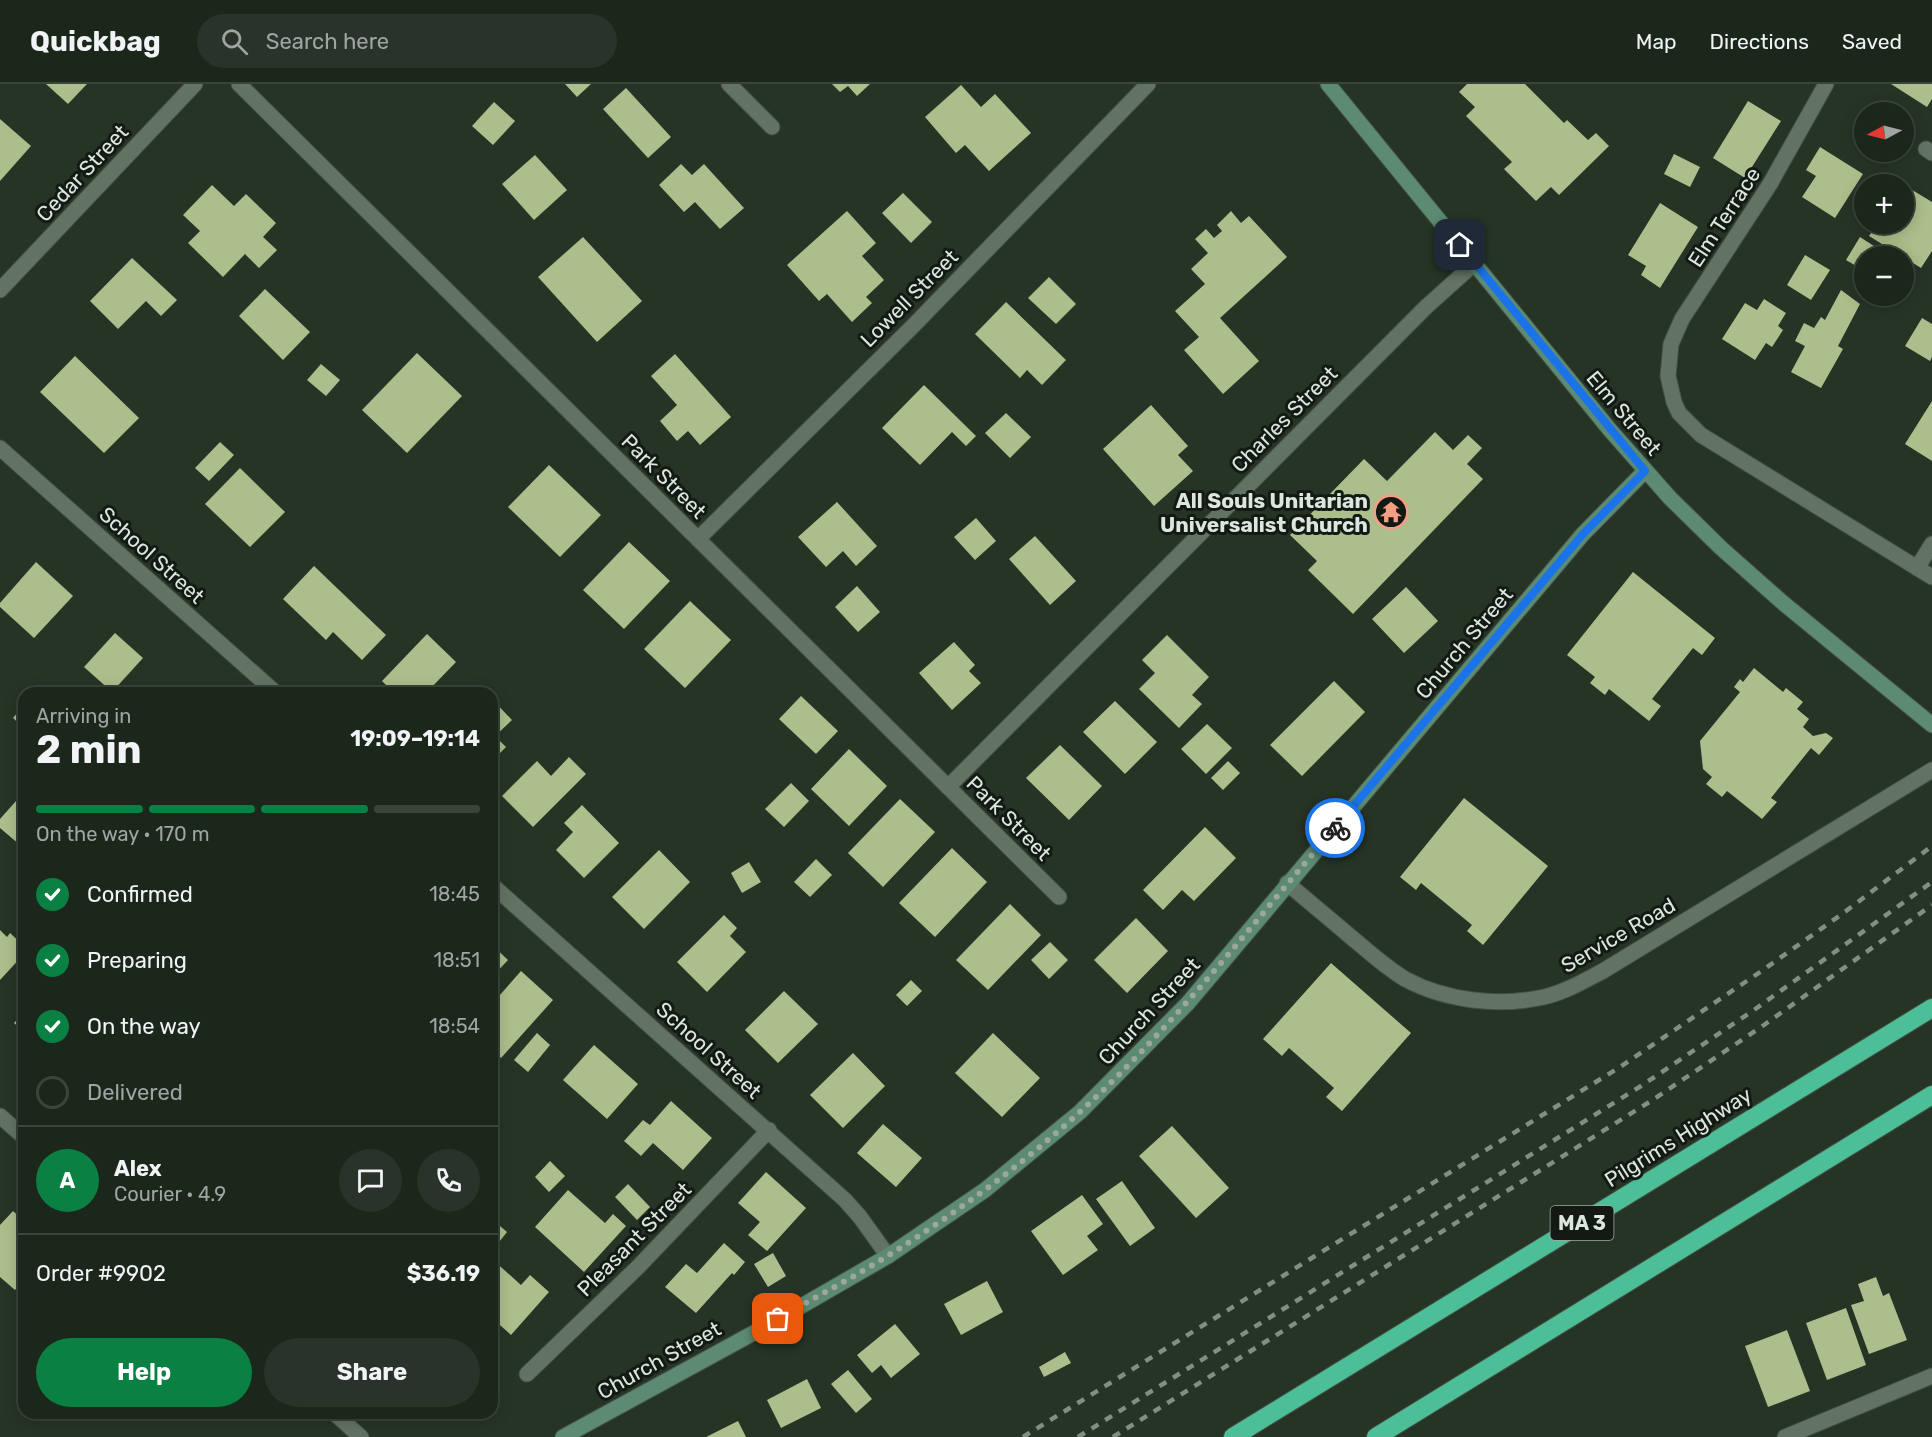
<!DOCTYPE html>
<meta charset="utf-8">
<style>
:root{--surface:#1c271c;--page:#293329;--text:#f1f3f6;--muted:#a0a5a3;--line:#3a443b;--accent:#0b8043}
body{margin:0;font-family:Rubik,sans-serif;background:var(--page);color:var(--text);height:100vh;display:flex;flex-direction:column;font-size:22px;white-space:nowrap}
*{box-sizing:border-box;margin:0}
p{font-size:20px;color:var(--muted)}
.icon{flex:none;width:33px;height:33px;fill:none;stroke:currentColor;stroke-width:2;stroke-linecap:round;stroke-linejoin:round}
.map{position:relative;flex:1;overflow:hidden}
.panel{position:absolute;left:18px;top:603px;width:480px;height:732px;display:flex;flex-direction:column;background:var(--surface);border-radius:18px;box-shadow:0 3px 15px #0003,0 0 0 2px var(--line)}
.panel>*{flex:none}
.needle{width:39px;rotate:263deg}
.tools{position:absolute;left:1854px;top:18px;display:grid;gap:12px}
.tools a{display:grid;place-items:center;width:60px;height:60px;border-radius:50%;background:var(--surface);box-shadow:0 3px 15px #0003,0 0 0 2px var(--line);font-size:30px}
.pin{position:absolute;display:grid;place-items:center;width:51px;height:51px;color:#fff;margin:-26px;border-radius:12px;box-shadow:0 3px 9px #0006}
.courier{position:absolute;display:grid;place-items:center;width:60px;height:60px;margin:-30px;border:4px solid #1a73e8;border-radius:50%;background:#fff;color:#222;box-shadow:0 2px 8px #0007}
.headline em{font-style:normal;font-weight:700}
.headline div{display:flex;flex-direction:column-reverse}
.headline{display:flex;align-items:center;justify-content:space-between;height:102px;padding:0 18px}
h1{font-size:39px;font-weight:700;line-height:45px}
.bar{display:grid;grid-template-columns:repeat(4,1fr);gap:9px 6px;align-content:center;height:72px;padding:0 18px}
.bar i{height:8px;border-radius:4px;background:var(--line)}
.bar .on{background:var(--accent)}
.bar p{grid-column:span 4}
.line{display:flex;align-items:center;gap:15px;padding:0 18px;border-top:2px solid var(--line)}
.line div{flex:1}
.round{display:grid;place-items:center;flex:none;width:63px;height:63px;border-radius:32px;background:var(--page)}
ol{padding:0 18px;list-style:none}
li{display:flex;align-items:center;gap:18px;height:66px}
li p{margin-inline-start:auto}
li .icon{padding:6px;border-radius:50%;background:var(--accent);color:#fff;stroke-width:4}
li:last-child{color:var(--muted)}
li i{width:33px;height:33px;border:3px solid var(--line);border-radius:50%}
.button{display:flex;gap:12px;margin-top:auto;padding:12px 18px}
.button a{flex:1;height:69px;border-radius:36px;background:var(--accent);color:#fff;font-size:24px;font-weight:700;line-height:69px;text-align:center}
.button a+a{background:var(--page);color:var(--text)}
header{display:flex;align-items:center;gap:36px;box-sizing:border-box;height:84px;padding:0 30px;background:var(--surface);border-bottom:2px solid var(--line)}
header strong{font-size:28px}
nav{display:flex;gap:33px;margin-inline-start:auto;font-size:21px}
.search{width:420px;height:54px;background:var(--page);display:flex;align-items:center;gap:15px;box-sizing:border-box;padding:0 21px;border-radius:33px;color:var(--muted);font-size:22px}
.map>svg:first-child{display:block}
.building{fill:#acbe8b}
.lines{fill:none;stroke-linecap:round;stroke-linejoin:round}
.minor-casing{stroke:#445145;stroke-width:17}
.secondary-casing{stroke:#445145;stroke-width:17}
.motorway-casing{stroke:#445145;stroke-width:20}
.minor{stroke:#637363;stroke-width:15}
.secondary{stroke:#5c8a73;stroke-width:15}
.motorway{stroke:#4dbf98;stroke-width:18}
.rail{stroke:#828e82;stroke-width:4.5;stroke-dasharray:8 8;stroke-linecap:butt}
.done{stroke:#9da89d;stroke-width:6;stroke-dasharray:0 10.8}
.route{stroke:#1a73e8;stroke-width:8}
.labels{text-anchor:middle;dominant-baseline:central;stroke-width:6;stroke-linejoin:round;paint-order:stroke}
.shield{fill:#131a14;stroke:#a0a9a1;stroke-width:1.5}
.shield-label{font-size:20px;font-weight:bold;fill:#dde6dd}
.street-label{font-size:21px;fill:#dde6dd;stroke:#131a14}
.poi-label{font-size:21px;font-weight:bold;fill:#dde6dd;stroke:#131a14;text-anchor:end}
</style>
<header>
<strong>Quickbag</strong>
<div class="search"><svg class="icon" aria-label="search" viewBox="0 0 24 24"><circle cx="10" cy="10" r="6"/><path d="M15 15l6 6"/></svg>Search here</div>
<nav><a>Map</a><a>Directions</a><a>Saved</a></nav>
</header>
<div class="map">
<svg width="1932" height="1353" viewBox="0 0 1932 1353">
<rect width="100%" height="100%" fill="#263426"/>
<g class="building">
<path d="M46,0H87L68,20Z"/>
<path d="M565,0H591L577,13Z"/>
<path d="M832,0H870L857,12L848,2L840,8Z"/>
<path d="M1467,0H1525L1564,39L1567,36L1588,56L1596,49L1609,62L1559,111L1551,103L1536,117L1504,85L1512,78L1466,32L1475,23L1459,8Z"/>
<path d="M1891,0H1932V15L1927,23Z"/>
<path d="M961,1L981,23L995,10L1031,49L989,87L965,61L956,69L925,33Z"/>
<path d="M626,4L671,53L648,74L603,25Z"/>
<path d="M1748,17L1781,37L1745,94L1713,74Z"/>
<path d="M494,18L515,37L493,61L472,42Z"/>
<path d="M0,35L31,62L0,97Z"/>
<path d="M1820,63L1863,90L1835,134L1802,113L1816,92L1806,86Z"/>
<path d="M1674,70L1700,83L1690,103L1664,90Z"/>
<path d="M535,71L567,106L534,136L502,100Z"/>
<path d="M681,80L692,91L704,80L744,124L720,145L695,118L684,128L659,101Z"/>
<path d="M212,101L234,122L246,110L276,139L263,153L277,166L259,184L245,170L223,193L188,159L200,147L183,131Z"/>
<path d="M1904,101L1932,118V167L1921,184L1869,152L1877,140H1904Z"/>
<path d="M903,109L932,138L911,159L882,129Z"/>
<path d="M1660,119L1698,143L1660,204L1641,191L1646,182L1628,171Z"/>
<path d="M847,127L876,159L862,172L884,196L866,213L872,219L852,238L827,210L819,217L787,181Z"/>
<path d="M1231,127L1241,139L1249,132L1287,173L1220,234L1259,277L1223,310L1184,266L1199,253L1175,227L1205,200L1191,185L1208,169L1195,155L1206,145L1214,154L1222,147L1217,141Z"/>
<path d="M583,153L642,217L597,258L538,193Z"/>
<path d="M1860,153L1877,164L1872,172H1864L1863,186L1846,176Z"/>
<path d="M1805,171L1830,186L1811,216L1787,201Z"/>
<path d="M132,174L177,216L161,232L146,217L118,245L90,217Z"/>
<path d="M1049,193L1076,220L1056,240L1028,214Z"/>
<path d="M265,205L310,248L283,276L239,232Z"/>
<path d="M1841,206L1860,220L1838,262L1843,265L1821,304L1791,288L1805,262L1795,257L1804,239L1814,244L1821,233L1825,236Z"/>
<path d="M1764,215L1786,229L1778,242L1783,246L1772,263L1766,259L1755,276L1722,255L1745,219L1757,226Z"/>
<path d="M1006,218L1066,276L1042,301L1027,286L1020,294L975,250Z"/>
<path d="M1922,234L1932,240V273L1930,277L1905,262Z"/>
<path d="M417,269L462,312L407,369L362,326Z"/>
<path d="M675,270L731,333L700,361L688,347L677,357L660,337L677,321L651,292Z"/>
<path d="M75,272L139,334L104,369L40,308Z"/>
<path d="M321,280L340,296L326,312L307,296Z"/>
<path d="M924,301L976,352L966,362L952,348L920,381L882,344Z"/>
<path d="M1932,317V377L1905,360Z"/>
<path d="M1151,321L1188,362L1178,371L1193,387L1154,422L1103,365Z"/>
<path d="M1006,329L1031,353L1010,374L985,349Z"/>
<path d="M1435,348L1453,366L1468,351L1482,364L1467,380L1483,395L1353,530L1308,486L1317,477L1290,451L1364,375L1387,397Z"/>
<path d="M220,358L234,371L209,397L195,384Z"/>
<path d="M549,381L601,431L560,473L508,423Z"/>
<path d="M240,384L285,428L250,463L205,420Z"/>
<path d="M837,418L877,462L856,482L843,467L826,483L798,453Z"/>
<path d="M976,434L996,457L975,476L954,453Z"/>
<path d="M1035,452L1076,497L1050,521L1009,475Z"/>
<path d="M629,458L670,497L624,545L583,506Z"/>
<path d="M36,478L73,512L34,554L0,523V519Z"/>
<path d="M314,482L386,551L362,576L333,548L326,556L283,515Z"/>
<path d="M1633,488L1715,554L1702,571L1693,564L1652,615L1661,622L1649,637L1609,605L1605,611L1590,599L1595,593L1567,571Z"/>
<path d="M857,502L880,528L858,548L835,523Z"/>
<path d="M1406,503L1438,537L1404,569L1372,535Z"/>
<path d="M690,517L731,556L685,604L644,565Z"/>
<path d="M115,549L143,574L112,608L84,583Z"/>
<path d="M427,550L456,578L426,609H394L382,597Z"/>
<path d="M1167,551L1209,593L1192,611L1202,620L1179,644L1139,605L1155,589L1142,576Z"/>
<path d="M954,558L975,581L969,587L981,599L952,626L919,589Z"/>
<path d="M1754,584L1783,608L1786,604L1803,618L1797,625L1809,635L1803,643L1813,652L1826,649L1833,654L1819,671L1811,664L1771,714L1777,718L1762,735L1727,707L1722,713L1706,700L1712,693L1703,685L1700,657L1740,608L1734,603L1740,595L1743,598Z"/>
<path d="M1334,597L1365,628L1302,692L1270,661Z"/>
<path d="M801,612L838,647L816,670L779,635Z"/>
<path d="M492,615L512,636L495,652L506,663L492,677Z"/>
<path d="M1115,617L1157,658L1125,690L1083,648Z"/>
<path d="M24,621V644L13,634Z"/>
<path d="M1207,640L1232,664L1206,690L1181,665Z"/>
<path d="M1060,661L1102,702L1069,736L1026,694Z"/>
<path d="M849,665L887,702L849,742L811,705Z"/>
<path d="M569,673L586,690L533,743L502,712L537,677L551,692Z"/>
<path d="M1228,677L1240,689L1223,706L1211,694Z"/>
<path d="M791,699L809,717L784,743L765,725Z"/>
<path d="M1464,714L1548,782L1483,861L1467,847L1472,841L1421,799L1416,806L1400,793Z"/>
<path d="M900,715L935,748L883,803L848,769Z"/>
<path d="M16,717L24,724V757L20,761L0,744V735Z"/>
<path d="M582,721L619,759L584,794L556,766L573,748L564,739Z"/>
<path d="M1205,743L1236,774L1194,817L1182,806L1163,826L1143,806Z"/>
<path d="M952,764L987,798L935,853L899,819Z"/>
<path d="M659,766L690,798L644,845L612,813Z"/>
<path d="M816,775L832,791L810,813L794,798Z"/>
<path d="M749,778L761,798L742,809L731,789Z"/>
<path d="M1010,820L1041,851L988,906L956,876Z"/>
<path d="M724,831L737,844L730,852L746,868L707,908L677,878Z"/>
<path d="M1136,834L1168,867L1127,909L1094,876Z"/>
<path d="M0,846L7,853L10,849L24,862V870L0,896Z"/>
<path d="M1050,858L1068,876L1049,895L1031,876Z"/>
<path d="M492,861L508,876L492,893Z"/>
<path d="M1331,879L1411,949L1342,1027L1326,1013L1334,1004L1289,964L1282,972L1263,955Z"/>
<path d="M521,887L553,916L501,974L492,965V920Z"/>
<path d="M911,896L922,907L907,922L896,911Z"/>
<path d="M784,907L818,940L778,979L745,946Z"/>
<path d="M24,928V948L14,939Z"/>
<path d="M537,949L550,961L528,988L514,976Z"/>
<path d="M993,949L1040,994L1002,1033L955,989Z"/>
<path d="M594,961L638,1000L607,1035L563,996Z"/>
<path d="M853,969L885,1002L843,1044L810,1011Z"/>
<path d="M671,1017L712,1054L683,1086L653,1059L641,1072L624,1057L643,1036L650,1041Z"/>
<path d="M883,1040L922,1074L896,1103L857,1069Z"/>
<path d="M1172,1042L1229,1104L1196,1134L1139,1072Z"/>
<path d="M550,1077L565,1092L549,1108L535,1093Z"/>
<path d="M766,1088L806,1124L767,1167L748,1151L760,1138L738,1119Z"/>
<path d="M1122,1097L1155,1144L1130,1162L1096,1115Z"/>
<path d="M628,1100L650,1123L637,1136L615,1113Z"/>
<path d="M568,1106L605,1139L613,1130L626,1142L584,1188L535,1143Z"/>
<path d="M1082,1111L1103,1140L1087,1152L1098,1166L1063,1191L1031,1147Z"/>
<path d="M13,1127L24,1137V1196L15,1206L0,1193V1141Z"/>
<path d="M492,1135L507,1148L492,1167Z"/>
<path d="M724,1159L745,1178L734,1191L732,1189L696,1229L665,1203L686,1180L697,1189Z"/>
<path d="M773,1169L786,1192L768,1203L754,1180Z"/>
<path d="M492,1175L521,1201L530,1191L549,1208L511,1251L492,1234Z"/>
<path d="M1876,1193L1883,1212L1889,1209L1907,1256L1869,1270L1851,1221L1864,1217L1858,1200Z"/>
<path d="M987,1197L1003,1228L961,1251L944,1220Z"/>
<path d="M1846,1224L1866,1281L1827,1296L1806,1239Z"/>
<path d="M895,1240L920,1270L891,1294L881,1281L872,1289L857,1271Z"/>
<path d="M1787,1246L1810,1307L1768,1323L1745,1262Z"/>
<path d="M1065,1268L1071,1279L1044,1293L1039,1283Z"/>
<path d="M848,1286L872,1315L856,1329L831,1300Z"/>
<path d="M807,1295L821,1324L781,1344L767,1316Z"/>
<path d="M738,1337L746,1353H706Z"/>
</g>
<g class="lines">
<g class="minor-casing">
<g id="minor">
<path d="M239,0L1059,813"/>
<path d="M729,0L772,43"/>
<path d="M1826,0L1770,100L1682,235L1671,260L1668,292L1674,318L1679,329L1701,351L1932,493"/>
<path d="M1926,65L1932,69"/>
<path d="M0,206L195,0"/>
<path d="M0,364L276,609"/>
<path d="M698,455L913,242L1148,0"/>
<path d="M1917,484L1932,460"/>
<path d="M948,703L1426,223L1475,179"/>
<path d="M1287,799C1308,817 1330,835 1351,853C1368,867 1385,883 1405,895C1446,917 1499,923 1544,913C1565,908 1584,897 1603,887L1932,686"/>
<path d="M492,801L845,1116L860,1133L888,1172"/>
<path d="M0,1032L24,1053"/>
<path d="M527,1290L638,1183L769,1046"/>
<path d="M334,1329L361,1353"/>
<path d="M1785,1353L1932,1292"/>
</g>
</g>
<g class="secondary-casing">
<g id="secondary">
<path d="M1328,0L1610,346L1670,414L1721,464L1782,518L1932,641"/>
<path d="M563,1353L779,1235L888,1172L985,1106L1080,1028L1188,919L1583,450L1645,387"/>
</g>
</g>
<g class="motorway-casing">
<g id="motorway">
<path d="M1233,1353L1932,924"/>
<path d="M1376,1353L1932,1011"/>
</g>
</g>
<use href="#minor" class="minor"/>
<use href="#secondary" class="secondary"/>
<use href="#motorway" class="motorway"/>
<g class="rail">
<path d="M1023,1353L1620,983L1763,886L1842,830L1932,762"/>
<path d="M1078,1353L1641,1002L1754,926L1932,798"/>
<path d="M1113,1353L1651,1017L1764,941L1932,821"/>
</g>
</g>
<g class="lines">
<path class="done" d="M778,1235C815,1213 853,1194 889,1171C956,1129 1022,1081 1081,1027C1175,941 1252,840 1335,744"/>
<path class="route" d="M1335,744L1583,450L1645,387L1460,161"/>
</g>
<defs>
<g id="temple-ring" transform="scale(1.725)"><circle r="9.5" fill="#131a14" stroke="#f39f85" stroke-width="1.5"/><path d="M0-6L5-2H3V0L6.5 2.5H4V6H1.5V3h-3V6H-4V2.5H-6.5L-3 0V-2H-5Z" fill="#f39f85"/></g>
</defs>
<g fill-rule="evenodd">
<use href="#temple-ring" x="1391" y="428"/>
</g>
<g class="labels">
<rect class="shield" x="1550.5" y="1122" width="63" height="34" rx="4.5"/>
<g class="shield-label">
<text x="1582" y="1139">MA 3</text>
</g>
<g class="street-label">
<text transform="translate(82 89) rotate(-47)">Cedar Street</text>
<text transform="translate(1724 133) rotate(-57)">Elm Terrace</text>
<text transform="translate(909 214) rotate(-45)">Lowell Street</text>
<text transform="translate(1624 329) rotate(50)">Elm Street</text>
<text transform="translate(1284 335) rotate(-45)">Charles Street</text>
<text transform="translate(664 392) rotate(45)">Park Street</text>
<text transform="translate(152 471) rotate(42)">School Street</text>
<text transform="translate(1464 559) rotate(-50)">Church Street</text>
<text transform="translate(1009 734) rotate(45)">Park Street</text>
<text transform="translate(1618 851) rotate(-30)">Service Road</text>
<text transform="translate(1149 927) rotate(-47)">Church Street</text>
<text transform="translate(709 966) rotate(42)">School Street</text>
<text transform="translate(1678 1053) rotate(-32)">Pilgrims Highway</text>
<text transform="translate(634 1155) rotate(-45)">Pleasant Street</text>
<text transform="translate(659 1276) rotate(-29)">Church Street</text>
</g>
<g class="poi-label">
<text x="1368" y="416">All Souls Unitarian<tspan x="1368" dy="24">Universalist Church</tspan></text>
</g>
</g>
</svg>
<div class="tools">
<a><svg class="needle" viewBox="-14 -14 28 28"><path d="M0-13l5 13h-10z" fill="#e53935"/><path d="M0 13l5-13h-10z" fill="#a0a5a3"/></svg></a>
<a>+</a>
<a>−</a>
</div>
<div class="pin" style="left:778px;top:1235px;background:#ea580c"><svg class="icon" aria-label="bag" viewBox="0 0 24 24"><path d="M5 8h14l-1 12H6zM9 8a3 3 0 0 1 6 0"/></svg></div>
<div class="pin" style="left:1460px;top:161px;background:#1f2937"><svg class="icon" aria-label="home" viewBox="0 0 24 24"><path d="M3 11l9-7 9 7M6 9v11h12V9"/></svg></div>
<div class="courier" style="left:1335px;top:744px"><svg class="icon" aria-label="bike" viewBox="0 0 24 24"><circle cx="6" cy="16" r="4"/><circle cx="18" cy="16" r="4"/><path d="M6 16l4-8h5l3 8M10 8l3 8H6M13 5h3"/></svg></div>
<section class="panel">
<div class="headline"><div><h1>2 min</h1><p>Arriving in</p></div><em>19:09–19:14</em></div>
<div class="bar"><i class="on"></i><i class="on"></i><i class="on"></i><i></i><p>On the way · 170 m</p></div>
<ol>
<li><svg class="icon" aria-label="check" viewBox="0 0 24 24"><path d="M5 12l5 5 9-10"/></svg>Confirmed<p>18:45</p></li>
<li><svg class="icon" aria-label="check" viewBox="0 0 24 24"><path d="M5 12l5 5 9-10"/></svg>Preparing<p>18:51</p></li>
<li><svg class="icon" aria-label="check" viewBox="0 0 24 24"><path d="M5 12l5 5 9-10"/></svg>On the way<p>18:54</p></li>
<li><i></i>Delivered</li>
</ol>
<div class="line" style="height:108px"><b class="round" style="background:var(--accent);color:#fff">A</b><div><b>Alex</b><p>Courier · 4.9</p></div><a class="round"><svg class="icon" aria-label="chat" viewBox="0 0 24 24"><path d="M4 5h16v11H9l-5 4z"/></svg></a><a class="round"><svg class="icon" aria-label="phone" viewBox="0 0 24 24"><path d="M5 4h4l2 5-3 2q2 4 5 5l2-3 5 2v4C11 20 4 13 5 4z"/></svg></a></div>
<div class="line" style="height:78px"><div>Order #9902</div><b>$36.19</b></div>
<div class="button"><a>Help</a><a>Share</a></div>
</section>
</div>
